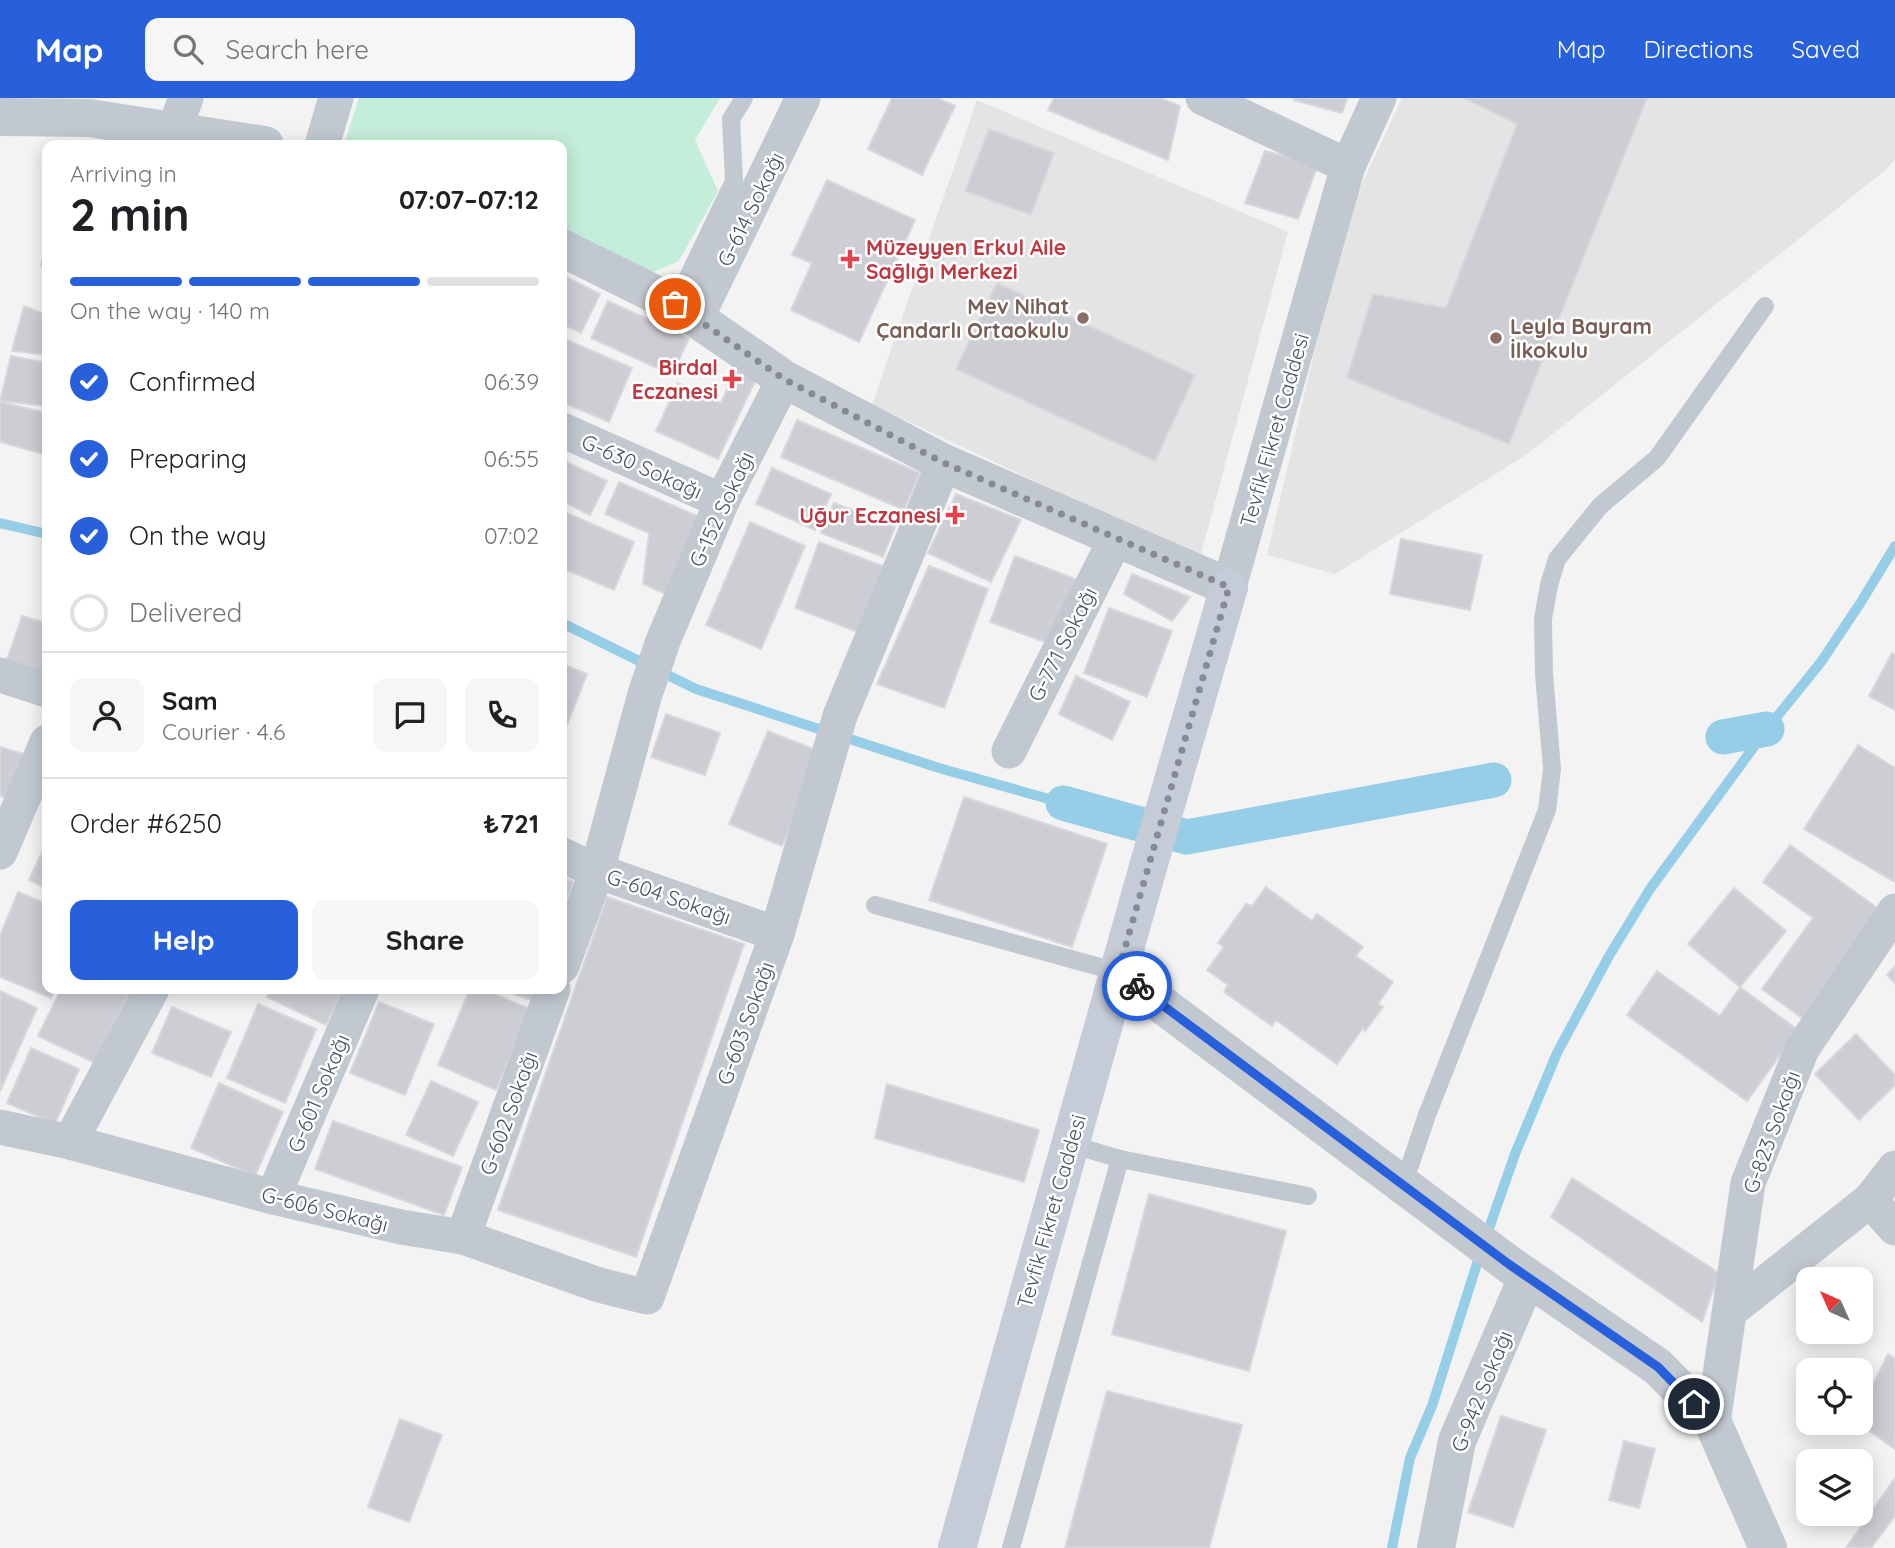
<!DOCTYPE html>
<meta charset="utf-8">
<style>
:root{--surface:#fff;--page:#f6f6f6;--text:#202124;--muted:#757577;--line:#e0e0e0;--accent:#2760da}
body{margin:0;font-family:Quicksand,sans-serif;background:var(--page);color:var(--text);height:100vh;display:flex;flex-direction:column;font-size:26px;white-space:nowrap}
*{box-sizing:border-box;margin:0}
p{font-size:23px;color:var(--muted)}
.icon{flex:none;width:38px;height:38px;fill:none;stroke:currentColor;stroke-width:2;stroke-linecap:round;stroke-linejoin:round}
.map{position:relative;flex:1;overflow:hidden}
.side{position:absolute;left:42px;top:42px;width:525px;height:854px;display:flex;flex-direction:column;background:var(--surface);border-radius:14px;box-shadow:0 4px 18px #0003}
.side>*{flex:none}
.needle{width:46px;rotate:315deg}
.fabs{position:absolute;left:1796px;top:1169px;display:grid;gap:14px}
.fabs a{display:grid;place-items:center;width:77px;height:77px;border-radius:14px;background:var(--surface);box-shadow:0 4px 18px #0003;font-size:35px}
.pin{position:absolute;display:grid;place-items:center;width:60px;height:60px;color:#fff;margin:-30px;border:4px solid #fff;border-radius:50%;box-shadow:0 2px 7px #0007}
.courier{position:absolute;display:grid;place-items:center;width:70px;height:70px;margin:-35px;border:5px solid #2760da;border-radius:50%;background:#fff;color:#222;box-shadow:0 2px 9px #0007}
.head em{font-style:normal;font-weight:700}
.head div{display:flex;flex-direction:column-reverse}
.head{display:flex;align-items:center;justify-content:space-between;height:119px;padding:0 28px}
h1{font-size:46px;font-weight:700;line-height:52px}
.bar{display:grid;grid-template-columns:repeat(4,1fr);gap:10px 7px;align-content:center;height:84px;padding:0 28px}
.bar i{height:9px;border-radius:5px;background:var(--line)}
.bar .current{background:var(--accent)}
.bar p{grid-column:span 4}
.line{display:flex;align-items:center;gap:18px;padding:0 28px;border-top:2px solid var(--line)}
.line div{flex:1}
.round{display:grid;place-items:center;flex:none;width:74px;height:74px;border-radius:14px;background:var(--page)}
ol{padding:0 28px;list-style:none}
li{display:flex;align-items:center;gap:21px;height:77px}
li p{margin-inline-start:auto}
li .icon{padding:7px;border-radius:50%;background:var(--accent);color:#fff;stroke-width:4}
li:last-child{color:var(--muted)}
li i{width:38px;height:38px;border:4px solid var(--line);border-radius:50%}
.primary-button{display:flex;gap:14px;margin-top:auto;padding:14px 28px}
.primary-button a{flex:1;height:80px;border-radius:14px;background:var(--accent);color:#fff;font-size:28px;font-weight:700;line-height:80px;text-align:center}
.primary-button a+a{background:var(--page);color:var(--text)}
header{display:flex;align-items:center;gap:42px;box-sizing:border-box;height:98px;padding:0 35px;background:var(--accent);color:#fff}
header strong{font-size:33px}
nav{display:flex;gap:38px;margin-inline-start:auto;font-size:24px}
.search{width:490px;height:63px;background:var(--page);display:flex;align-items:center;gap:18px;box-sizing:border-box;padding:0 24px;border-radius:14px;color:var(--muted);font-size:26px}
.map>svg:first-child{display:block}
.education{fill:#e5e4e4}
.green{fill:#c5eeda}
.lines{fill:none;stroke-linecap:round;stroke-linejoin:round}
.stream{stroke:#96cde7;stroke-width:10}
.canal{stroke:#96cde7;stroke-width:35}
.building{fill:#cdced4;stroke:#d7d8dd;stroke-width:2}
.service{stroke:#c1c8d0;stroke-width:18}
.minor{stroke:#c1c8d0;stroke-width:35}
.tertiary{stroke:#c1c8d0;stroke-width:38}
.secondary{stroke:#c5cbd7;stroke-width:38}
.done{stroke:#868b93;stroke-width:7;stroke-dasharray:0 12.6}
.route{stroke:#2760da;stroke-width:9}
.health-dot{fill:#e0444e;stroke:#fff;stroke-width:2.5}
.education-dot{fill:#8d6e63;stroke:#fff;stroke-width:2.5}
.labels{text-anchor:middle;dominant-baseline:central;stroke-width:5;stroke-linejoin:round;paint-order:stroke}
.street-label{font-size:21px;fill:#4b535f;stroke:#fff}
.health-label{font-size:21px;font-weight:bold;fill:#be3a42;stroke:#fff;text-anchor:end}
.education-label{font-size:21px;font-weight:bold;fill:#785e54;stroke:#fff;text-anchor:end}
</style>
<header>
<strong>Map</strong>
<div class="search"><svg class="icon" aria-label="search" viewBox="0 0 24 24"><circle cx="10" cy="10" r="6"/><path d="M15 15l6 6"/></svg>Search here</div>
<nav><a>Map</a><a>Directions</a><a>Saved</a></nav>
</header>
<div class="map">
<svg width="1895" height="1450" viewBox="0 0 1895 1450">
<rect width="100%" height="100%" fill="#f4f3f3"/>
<g class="education">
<path d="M1402,0H1895V61L1887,71L1526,357L1335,476L1267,457L1345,122Z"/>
<path d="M977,2L1288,134L1200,460L872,307Z"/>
</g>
<path class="green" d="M359,0H720L695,42L718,93L679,163L649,176L562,131V47H364L345,43Z"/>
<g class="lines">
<g class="stream">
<path d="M0,425L47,436"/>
<path d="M562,525L696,591L939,670L1063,705"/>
<path d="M1486,1139L1515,1056L1557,955L1609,858L1650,791L1767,631L1821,564L1861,504L1895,448"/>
<path d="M1392,1450L1410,1360L1432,1308L1480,1156"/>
</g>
<g class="canal">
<path d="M1723,639L1767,631"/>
<path d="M1063,705L1187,739L1494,682"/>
</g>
</g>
<g class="building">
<path d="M892,0H937L955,8L922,77L868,51Z"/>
<path d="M1054,0H1160L1180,8L1168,62L1048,12Z"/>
<path d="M1295,0H1347L1342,15L1294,2Z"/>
<path d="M1464,0H1647L1509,346L1347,280L1373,196L1446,210L1517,26Z"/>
<path d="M989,31L1054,55L1031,117L965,93Z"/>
<path d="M1265,53L1318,66L1298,121L1245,105Z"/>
<path d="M827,82L915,122L859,244L791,212L812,165L792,157Z"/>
<path d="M47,142V169L41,168Z"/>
<path d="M562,177L600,196L581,235L562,226Z"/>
<path d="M997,185L1195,277L1155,363L956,271Z"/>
<path d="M608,203L689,240L672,277L591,240Z"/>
<path d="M24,208L47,217V257L12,253Z"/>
<path d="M562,240L632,270L609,324L562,304Z"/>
<path d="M11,258L47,265V308L0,303Z"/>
<path d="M736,271L756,281L718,361L656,333L678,285L721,305Z"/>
<path d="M0,304L47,315V357L0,344Z"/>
<path d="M797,322L920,375L904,412L781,359Z"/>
<path d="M562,362L607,383L590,417L562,403Z"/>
<path d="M772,370L831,396L815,432L756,406Z"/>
<path d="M619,384L704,421L670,498L643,486L649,435L605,416Z"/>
<path d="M956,396L1021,422L991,484L928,455Z"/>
<path d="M834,405L895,429L883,459L821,435Z"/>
<path d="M562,413L634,444L614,492L562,470Z"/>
<path d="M750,424L805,448L761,551L706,527Z"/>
<path d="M1401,441L1482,457L1470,512L1390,496Z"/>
<path d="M819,444L883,468L858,534L795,510Z"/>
<path d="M1015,458L1078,482L1053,547L990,524Z"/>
<path d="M929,468L988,491L944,610L877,586Z"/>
<path d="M1132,476L1190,499L1172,523L1124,496Z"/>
<path d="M1109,510L1172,533L1147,599L1084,575Z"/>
<path d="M22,518L47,525V574L7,562Z"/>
<path d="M1892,555L1895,557V612L1869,598Z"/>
<path d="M562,566L587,576L567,627L562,625Z"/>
<path d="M1076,578L1130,604L1112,642L1059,616Z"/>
<path d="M666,616L720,635L705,677L651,659Z"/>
<path d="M768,633L821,654L782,748L729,726Z"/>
<path d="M1858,647L1895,670V784L1804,731Z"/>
<path d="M0,649L30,658L16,703L0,698Z"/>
<path d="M964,699L1107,746L1072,849L929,802Z"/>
<path d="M47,744V791L29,782Z"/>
<path d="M1790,747L1880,812L1802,920L1762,891L1813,820L1763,784Z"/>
<path d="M562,779L574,784L562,811Z"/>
<path d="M1266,789L1312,823L1317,816L1363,849L1356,858L1393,884L1378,906L1383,909L1365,933L1363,930L1337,966L1276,922L1272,928L1224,894L1228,887L1207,872L1224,849L1218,845L1246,806L1252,808Z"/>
<path d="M1734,790L1786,833L1740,889L1688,846Z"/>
<path d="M18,794L47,806V891H55L51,900L0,879V838Z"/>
<path d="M607,799L744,846L636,1159L498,1112Z"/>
<path d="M1895,868V885L1887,877Z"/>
<path d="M1657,873L1720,918L1740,889L1798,932L1747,1003L1627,917Z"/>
<path d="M61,891H131L95,965L38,938Z"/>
<path d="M271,891H343L326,927L267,899Z"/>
<path d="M470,891H482L530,911L496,992L438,967Z"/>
<path d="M501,891H535L531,902Z"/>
<path d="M0,893L37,910L0,993Z"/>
<path d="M379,904L434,926L405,997L350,975Z"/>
<path d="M258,906L316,931L285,1005L227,980Z"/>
<path d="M172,909L231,934L211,979L152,955Z"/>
<path d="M1856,936L1895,977V987L1859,1022L1815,976Z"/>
<path d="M31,950L79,971L55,1026L7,1005Z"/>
<path d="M431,983L478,1004L453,1058L406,1037Z"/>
<path d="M219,985L283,1014L255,1078L191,1050Z"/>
<path d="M887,986L1039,1032L1024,1084L875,1040Z"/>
<path d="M333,1023L462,1069L444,1117L315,1071Z"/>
<path d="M1572,1080L1719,1175L1702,1224L1551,1119Z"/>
<path d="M1149,1096L1286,1133L1249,1273L1112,1236Z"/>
<path d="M1888,1256L1895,1261V1351L1858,1325H1860V1312Z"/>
<path d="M1107,1293L1242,1327L1209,1450H1065Z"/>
<path d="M1501,1318L1546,1332L1513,1429L1468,1414Z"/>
<path d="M400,1321L442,1337L409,1424L368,1409Z"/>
<path d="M1624,1343L1655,1351L1639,1410L1609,1402Z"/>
<path d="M1895,1380V1418L1871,1450H1846Z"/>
</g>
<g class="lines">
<g class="service">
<path d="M675,206L734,83L731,21L744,0"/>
<path d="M875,807L1118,874"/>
<path d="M1120,1061L1308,1098"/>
<path d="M1403,1088L1427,1017L1547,712L1552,671L1544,576L1543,521L1549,487L1557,461L1600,408L1657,360L1765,208"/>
<path d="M1011,1450L1120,1061L1070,1046"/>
</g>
<g class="minor">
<path d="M1203,0L1348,68"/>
<path d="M156,47L174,32L186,0"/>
<path d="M322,47L336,0"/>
<path d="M696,221L803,0"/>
<path d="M562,332L722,403"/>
<path d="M1229,489L1348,68L1379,0"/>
<path d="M0,577L47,592"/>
<path d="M1009,653L1116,440"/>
<path d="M0,754L47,644"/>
<path d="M562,757L597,773L777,836"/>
<path d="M562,868L597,773L645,596L663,543L722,403L784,281"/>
<path d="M0,1029L70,1044L273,1099L401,1129L463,1139L599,1187L647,1199L777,836L840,618L944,365"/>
<path d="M70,1044L152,891"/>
<path d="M273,1099L362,891"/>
<path d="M1870,1102L1895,1130"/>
<path d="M463,1139L553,891"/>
<path d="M1730,1213L1870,1102L1895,1070"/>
<path d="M1713,1325L1748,1085L1802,951L1895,813"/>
</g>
<g class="tertiary">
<path d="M0,19L89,20L265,47"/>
<path d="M562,150L675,206L784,281L944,365L1229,489"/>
<path d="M1118,874L1510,1167L1658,1269L1713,1325L1768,1450"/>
<path d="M1436,1450L1457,1343L1527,1180"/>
</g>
<path class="secondary" d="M957,1450L1146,776L1229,489"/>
</g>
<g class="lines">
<path class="done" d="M675,206L784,281L944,365L1229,489L1118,874L1137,888"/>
<path class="route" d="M1137,888L1510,1167L1658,1269L1694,1306"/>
</g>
<g class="health-dot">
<path d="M846.5 150.5h7v7h7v7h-7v7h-7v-7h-7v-7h7z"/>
<path d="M728.5 270.5h7v7h7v7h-7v7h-7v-7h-7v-7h7z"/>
<path d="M951.5 406.5h7v7h7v7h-7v7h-7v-7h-7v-7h7z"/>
</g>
<g class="education-dot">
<circle cx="1083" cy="220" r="7"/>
<circle cx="1496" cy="240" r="7"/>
</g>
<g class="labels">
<g class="street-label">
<text transform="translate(750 111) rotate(-64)">G-614 Sokağı</text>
<text transform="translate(1274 332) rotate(-74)">Tevfik Fikret Caddesi</text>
<text transform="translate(642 368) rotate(24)">G-630 Sokağı</text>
<text transform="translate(721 411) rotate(-65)">G-152 Sokağı</text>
<text transform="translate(1062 546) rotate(-63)">G-771 Sokağı</text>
<text transform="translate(669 798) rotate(19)">G-604 Sokağı</text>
<text transform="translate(745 925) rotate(-70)">G-603 Sokağı</text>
<text transform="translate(318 995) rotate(-67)">G-601 Sokağı</text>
<text transform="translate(508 1015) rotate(-70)">G-602 Sokağı</text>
<text transform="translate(1771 1034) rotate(-70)">G-823 Sokağı</text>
<text transform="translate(325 1111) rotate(14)">G-606 Sokağı</text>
<text transform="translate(1051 1113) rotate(-74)">Tevfik Fikret Caddesi</text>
<text transform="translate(1481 1293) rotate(-68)">G-942 Sokağı</text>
</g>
<g class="health-label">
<text x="866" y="149" text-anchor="start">Müzeyyen Erkul Aile<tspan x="866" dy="24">Sağlığı Merkezi</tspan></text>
<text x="718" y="269">Birdal<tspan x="718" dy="24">Eczanesi</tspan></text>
<text x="941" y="417">Uğur Eczanesi</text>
</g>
<g class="education-label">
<text x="1069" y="208">Mev Nihat<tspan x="1069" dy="24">Çandarlı Ortaokulu</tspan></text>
<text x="1510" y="228" text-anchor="start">Leyla Bayram<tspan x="1510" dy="24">İlkokulu</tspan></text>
</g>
</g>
</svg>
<div class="fabs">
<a><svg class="needle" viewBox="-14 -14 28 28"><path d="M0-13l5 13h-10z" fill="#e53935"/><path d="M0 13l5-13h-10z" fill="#757577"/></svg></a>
<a><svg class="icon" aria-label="locate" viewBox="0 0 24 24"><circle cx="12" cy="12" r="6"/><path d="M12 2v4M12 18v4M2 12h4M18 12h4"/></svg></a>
<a><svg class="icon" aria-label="layers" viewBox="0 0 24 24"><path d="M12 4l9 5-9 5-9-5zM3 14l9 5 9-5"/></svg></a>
</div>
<div class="pin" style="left:675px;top:206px;background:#ea580c"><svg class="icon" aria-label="bag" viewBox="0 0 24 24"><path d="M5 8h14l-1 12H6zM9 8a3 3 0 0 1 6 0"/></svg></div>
<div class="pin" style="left:1694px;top:1306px;background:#1f2937"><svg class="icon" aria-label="home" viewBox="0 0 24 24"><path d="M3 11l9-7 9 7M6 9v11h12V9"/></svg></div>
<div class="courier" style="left:1137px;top:888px"><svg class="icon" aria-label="bike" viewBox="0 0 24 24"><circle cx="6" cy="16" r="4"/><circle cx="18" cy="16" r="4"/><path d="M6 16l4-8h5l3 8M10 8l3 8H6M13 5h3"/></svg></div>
<section class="side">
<div class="head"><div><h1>2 min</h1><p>Arriving in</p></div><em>07:07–07:12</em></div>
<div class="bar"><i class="current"></i><i class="current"></i><i class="current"></i><i></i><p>On the way · 140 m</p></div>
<ol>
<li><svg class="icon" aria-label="check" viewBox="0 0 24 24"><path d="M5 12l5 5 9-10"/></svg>Confirmed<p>06:39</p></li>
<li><svg class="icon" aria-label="check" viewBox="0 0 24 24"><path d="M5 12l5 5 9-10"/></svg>Preparing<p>06:55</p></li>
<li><svg class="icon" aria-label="check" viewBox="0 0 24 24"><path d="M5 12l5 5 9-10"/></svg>On the way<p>07:02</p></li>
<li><i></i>Delivered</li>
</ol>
<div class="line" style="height:126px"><a class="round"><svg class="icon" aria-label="person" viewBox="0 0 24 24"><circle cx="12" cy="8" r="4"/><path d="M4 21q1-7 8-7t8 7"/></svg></a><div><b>Sam</b><p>Courier · 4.6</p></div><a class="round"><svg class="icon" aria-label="chat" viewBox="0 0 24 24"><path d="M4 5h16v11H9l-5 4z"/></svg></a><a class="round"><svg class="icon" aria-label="phone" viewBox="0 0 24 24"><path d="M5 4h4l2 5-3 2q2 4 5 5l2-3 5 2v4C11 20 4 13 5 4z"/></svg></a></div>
<div class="line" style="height:91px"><div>Order #6250</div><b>₺721</b></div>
<div class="primary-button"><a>Help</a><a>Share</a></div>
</section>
</div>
